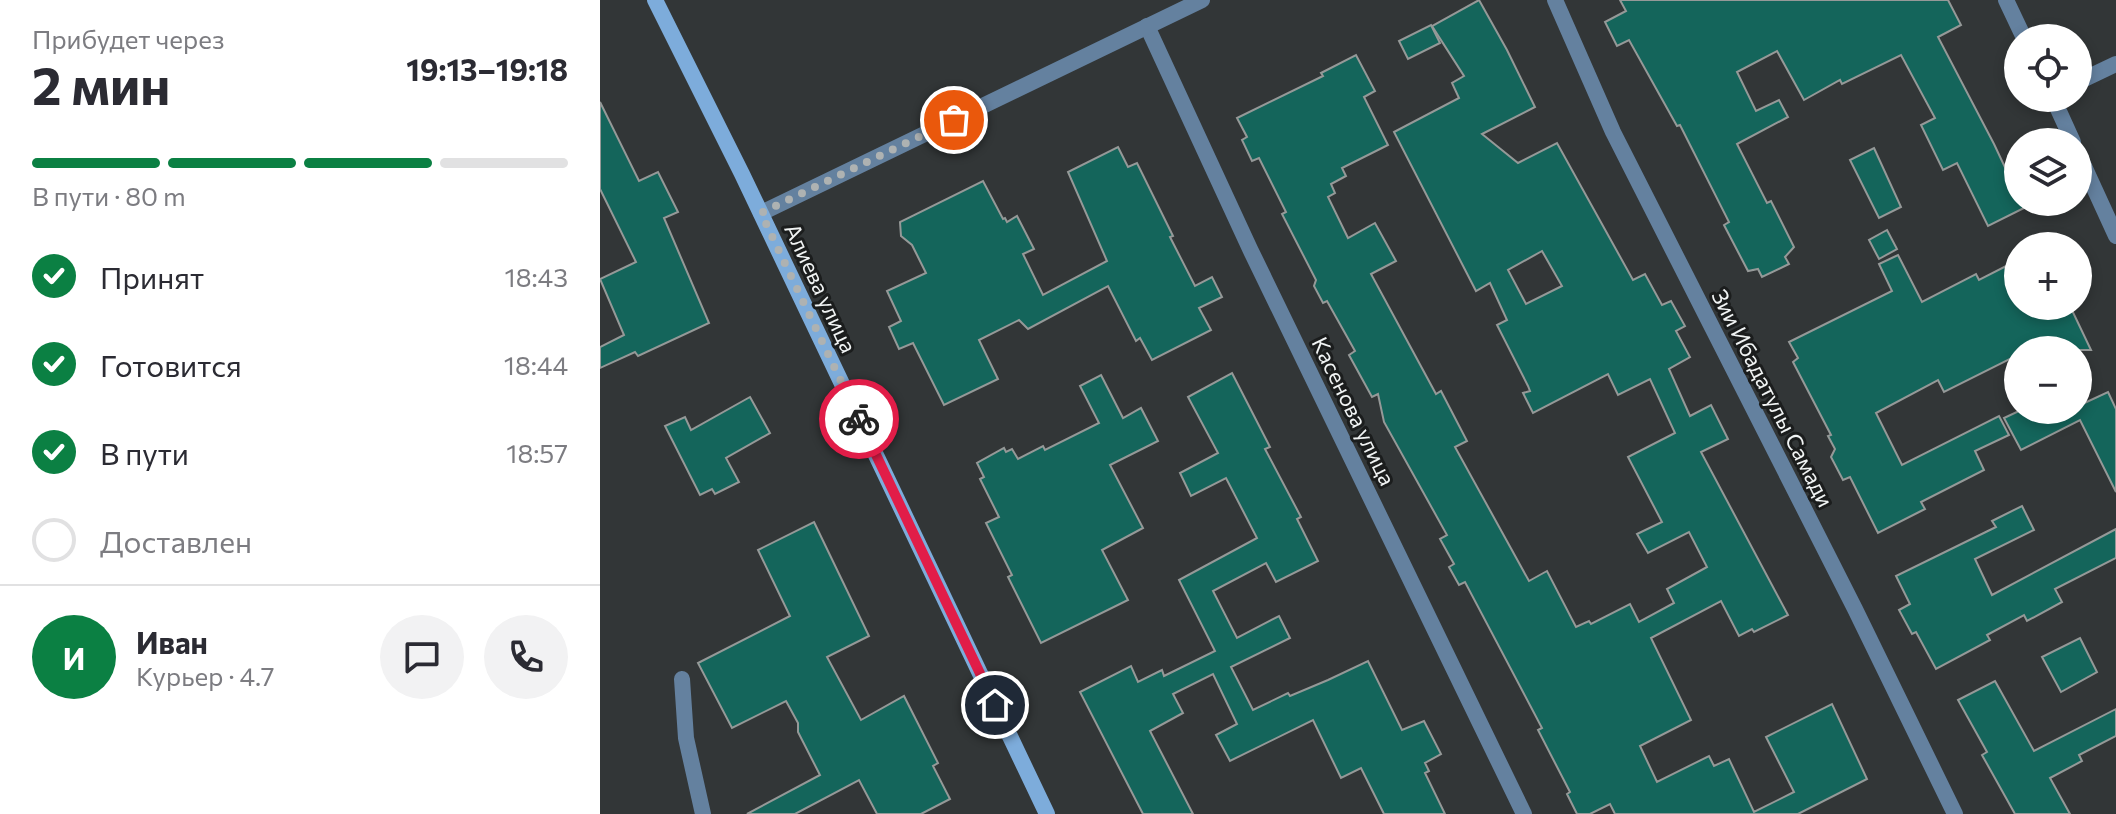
<!DOCTYPE html>
<html lang="ru">
<meta charset="utf-8">
<style>
:root{--surface:#fff;--page:#f2f2f3;--text:#2b2b33;--muted:#7c7c81;--line:#e1e1e2;--accent:#0b8043}
body{margin:0;font-family:Commissioner,sans-serif;background:var(--page);color:var(--text);height:100vh;display:flex;flex-direction:column;font-size:30px;white-space:nowrap}
*{box-sizing:border-box;margin:0}
p{font-size:26px;color:var(--muted)}
.icon{flex:none;width:44px;height:44px;fill:none;stroke:currentColor;stroke-width:2;stroke-linecap:round;stroke-linejoin:round}
.map{position:relative;flex:1;overflow:hidden}
.side{display:flex;flex-direction:column;background:var(--surface);width:600px}
.side>*{flex:none}
.controls{position:absolute;left:1404px;top:24px;display:grid;gap:16px}
.controls a{display:grid;place-items:center;width:88px;height:88px;border-radius:50%;background:var(--surface);box-shadow:0 4px 12px #0003;font-size:40px}
.pin{position:absolute;display:grid;place-items:center;width:68px;height:68px;color:#fff;margin:-34px;border:4px solid #fff;border-radius:50%;box-shadow:0 2px 8px #0007}
.courier{position:absolute;display:grid;place-items:center;width:80px;height:80px;margin:-40px;border:6px solid #e11d48;border-radius:50%;background:#fff;color:#222;box-shadow:0 2px 10px #0007}
.head em{font-style:normal;font-weight:700}
.head div{display:flex;flex-direction:column-reverse}
.head{display:flex;align-items:center;justify-content:space-between;height:136px;padding:0 32px}
h1{font-size:52px;font-weight:700;line-height:60px}
.bar{display:grid;grid-template-columns:repeat(4,1fr);gap:12px 8px;align-content:center;height:96px;padding:0 32px}
.bar i{height:10px;border-radius:6px;background:var(--line)}
.bar .on{background:var(--accent)}
.bar p{grid-column:span 4}
.line{display:flex;align-items:center;gap:20px;padding:0 32px;border-top:2px solid var(--line)}
.line div{flex:1}
.round{display:grid;place-items:center;flex:none;width:84px;height:84px;border-radius:42px;background:var(--page)}
ol{padding:0 32px;list-style:none}
li{display:flex;align-items:center;gap:24px;height:88px}
li p{margin-inline-start:auto}
li .icon{padding:8px;border-radius:50%;background:var(--accent);color:#fff;stroke-width:4}
li:last-child{color:var(--muted)}
li i{width:44px;height:44px;border:4px solid var(--line);border-radius:50%}
main{display:flex;flex:1;min-height:0}
.map>svg:first-child{display:block}
.building{fill:#14655b;stroke:#959998;stroke-width:2;fill-rule:evenodd}
.lines{fill:none;stroke-linecap:round;stroke-linejoin:round}
.street{stroke:#64819f;stroke-width:16}
.secondary{stroke:#7dacdb;stroke-width:16}
.done{stroke:#aeb2b2;stroke-width:8;stroke-dasharray:0 14.4}
.route{stroke:#e11d48;stroke-width:10}
.labels{text-anchor:middle;dominant-baseline:central;stroke-width:6;stroke-linejoin:round;paint-order:stroke}
.street-label{font-size:22px;fill:#f1f4f4;stroke:#1b1d1d}
</style>
<main>
<section class="side">
<div class="head"><div><h1>2 мин</h1><p>Прибудет через</p></div><em>19:13–19:18</em></div>
<div class="bar"><i class="on"></i><i class="on"></i><i class="on"></i><i></i><p>В пути · 80 m</p></div>
<ol>
<li><svg class="icon" aria-label="check" viewBox="0 0 24 24"><path d="M5 12l5 5 9-10"/></svg>Принят<p>18:43</p></li>
<li><svg class="icon" aria-label="check" viewBox="0 0 24 24"><path d="M5 12l5 5 9-10"/></svg>Готовится<p>18:44</p></li>
<li><svg class="icon" aria-label="check" viewBox="0 0 24 24"><path d="M5 12l5 5 9-10"/></svg>В пути<p>18:57</p></li>
<li><i></i>Доставлен</li>
</ol>
<div class="line" style="height:144px"><b class="round" style="background:var(--accent);color:#fff">И</b><div><b>Иван</b><p>Курьер · 4.7</p></div><a class="round"><svg class="icon" aria-label="chat" viewBox="0 0 24 24"><path d="M4 5h16v11H9l-5 4z"/></svg></a><a class="round"><svg class="icon" aria-label="phone" viewBox="0 0 24 24"><path d="M5 4h4l2 5-3 2q2 4 5 5l2-3 5 2v4C11 20 4 13 5 4z"/></svg></a></div>
</section>
<div class="map">
<svg width="1516" height="814" viewBox="0 0 1516 814">
<rect width="100%" height="100%" fill="#323637"/>
<g class="building">
<path d="M879,0L907,50L935,107L882,134L918,163L957,143L1033,280L1045,274L1062,305L1071,301L1085,326L1076,331L1090,357L1069,369L1090,416L1111,405L1128,439L1101,452L1188,615L1154,632L1152,629L1139,636L1121,601L1051,638L1091,720L1040,746L1057,782L1109,756L1114,766L1129,759L1154,812L1194,792L1166,737L1232,704L1267,779L1198,814H1015L1010,804L990,814H977L967,794L970,792L938,730L942,728L865,582L859,585L849,567L854,564L840,539L847,535L784,422L778,394L772,397L749,355L755,351L727,301L723,303L714,286L716,280L682,214L686,212L659,158L652,161L642,140L647,137L637,118L723,76L721,73L756,55L775,91L764,97L788,145L742,168L746,176L731,184L735,193L728,197L748,238L775,223L796,261L771,274L836,394L841,391L867,441L855,447L929,581L947,571L976,627L989,621L991,624L1030,604L1039,622L1074,603L1067,589L1107,567L1089,532L1048,553L1037,534L1062,522L1028,457L1075,433L1050,379L1018,395L1008,374L933,413L923,393L930,391L928,386L897,325L907,320L890,283L876,291L794,132L859,98L852,83L864,76L832,26ZM942,251L962,286L926,304L908,270Z"/>
<path d="M1020,0H1348L1361,25L1338,37L1394,144L1418,195V202H1421L1424,208L1388,226L1357,163L1343,170L1321,125L1335,118L1301,55L1242,84L1240,80L1204,100L1177,51L1137,72L1156,111L1179,100L1188,117L1137,144L1167,203L1171,201L1194,247L1185,257L1189,264L1162,277L1158,269L1148,271L1124,225L1129,222L1080,125L1077,126L1029,40L1017,46L1005,22L1026,11Z"/>
<path d="M831,25L840,43L808,59L799,41Z"/>
<path d="M0,102L39,181L58,172L78,212L64,218L109,323L38,356L35,352L0,368V347L24,335L0,279L36,262L0,189Z"/>
<path d="M518,147L528,167L537,163L573,236L570,237L595,286L612,277L622,297L599,308L611,330L552,360L540,338L536,341L508,286L428,329L419,320L379,340L398,379L344,405L313,343L299,349L289,327L301,321L287,291L326,273L312,245L301,236L300,222L383,181L403,219L405,218L407,222L417,216L434,249L423,254L443,295L507,261L468,172Z"/>
<path d="M1274,148L1301,207L1279,218L1250,160Z"/>
<path d="M1287,230L1297,249L1279,259L1269,240Z"/>
<path d="M1298,255L1322,302L1376,274L1379,280L1418,260V306H1470L1491,350H1418V355L1344,392L1338,380L1276,413L1302,465L1399,416L1409,435L1375,451L1384,470L1321,502L1325,509L1278,533L1250,477L1243,480L1231,457L1235,449L1228,436L1231,435L1193,362L1198,358L1189,342L1292,291L1279,264Z"/>
<path d="M632,373L670,447L665,449L701,517L697,519L718,561L676,582L666,563L613,591L637,638L679,616L690,638L631,667L653,710L688,693L690,696L728,680L768,661L802,730L824,721L841,754L825,763L829,771L825,773L845,814H784L761,768L741,778L713,720L630,761L616,735L637,724L613,674L573,694L583,713L550,731L593,814H543L480,692L531,666L538,682L562,670L564,676L615,651L579,580L657,538L626,478L591,496L580,473L618,453L588,397Z"/>
<path d="M501,375L523,418L541,408L558,441L510,465L543,528L502,550L528,600L441,643L408,577L412,575L386,523L399,517L380,479L384,477L377,463L404,448L406,452L412,449L418,459L443,446L445,450L499,423L480,386Z"/>
<path d="M1508,392L1516,409V492L1480,420L1421,450L1404,418L1421,410H1478V406Z"/>
<path d="M150,397L170,433L126,458L139,482L115,494L112,489L100,495L65,426L85,417L91,430Z"/>
<path d="M1422,506L1434,530L1375,559L1392,595L1516,529V558L1455,589L1462,602L1427,621L1424,615L1387,635L1390,640L1336,669L1316,632L1312,634L1299,610L1310,604L1296,576L1396,527L1392,521Z"/>
<path d="M214,522L269,636L227,657L261,720L304,696L338,763L333,766L350,799L321,814H277L259,780L195,814H147L220,775L198,732V723L186,701L132,728L98,663L190,616L158,550Z"/>
<path d="M1480,638L1497,672L1461,692L1442,657Z"/>
<path d="M1395,681L1434,751L1516,709V736L1479,755L1482,761L1450,778L1470,814H1415L1382,755L1387,752L1358,700Z"/>
</g>
<g class="lines">
<g class="street">
<path d="M955,0L1013,132L1255,609L1355,814"/>
<path d="M1406,0L1424,38"/>
<path d="M547,26L650,249L924,814"/>
<path d="M1478,82L1516,64"/>
<path d="M1453,98L1473,142"/>
<path d="M1478,153L1516,236"/>
<path d="M161,213L602,0"/>
<path d="M82,679L86,738L103,814"/>
</g>
<path class="secondary" d="M55,0L142,174L447,814"/>
</g>
<g class="lines">
<path class="done" d="M259,419L161,213L354,120"/>
<path class="route" d="M259,419L395,705"/>
</g>
<g class="labels">
<g class="street-label">
<text transform="translate(221 288) rotate(65)">Алиева улица</text>
<text transform="translate(1173 398) rotate(63)">Зии Ибадатулы Самади</text>
<text transform="translate(754 411) rotate(64)">Касенова улица</text>
</g>
</g>
</svg>
<div class="controls">
<a><svg class="icon" aria-label="locate" viewBox="0 0 24 24"><circle cx="12" cy="12" r="6"/><path d="M12 2v4M12 18v4M2 12h4M18 12h4"/></svg></a>
<a><svg class="icon" aria-label="layers" viewBox="0 0 24 24"><path d="M12 4l9 5-9 5-9-5zM3 14l9 5 9-5"/></svg></a>
<a>+</a>
<a>−</a>
</div>
<div class="pin" style="left:354px;top:120px;background:#ea580c"><svg class="icon" aria-label="bag" viewBox="0 0 24 24"><path d="M5 8h14l-1 12H6zM9 8a3 3 0 0 1 6 0"/></svg></div>
<div class="pin" style="left:395px;top:705px;background:#1f2937"><svg class="icon" aria-label="home" viewBox="0 0 24 24"><path d="M3 11l9-7 9 7M6 9v11h12V9"/></svg></div>
<div class="courier" style="left:259px;top:419px"><svg class="icon" aria-label="bike" viewBox="0 0 24 24"><circle cx="6" cy="16" r="4"/><circle cx="18" cy="16" r="4"/><path d="M6 16l4-8h5l3 8M10 8l3 8H6M13 5h3"/></svg></div>
</div>
</main>
